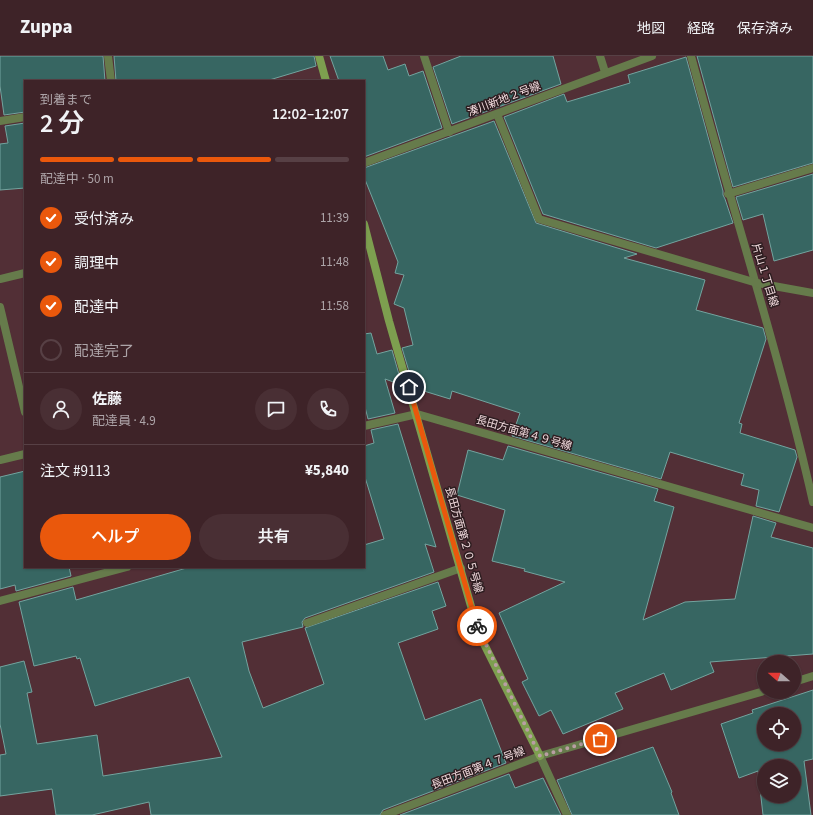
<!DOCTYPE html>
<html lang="ja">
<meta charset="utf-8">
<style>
:root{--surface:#3e2328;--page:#492f34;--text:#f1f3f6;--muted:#ada4a8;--line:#574045;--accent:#ea580c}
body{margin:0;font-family:"Source Sans 3","Noto Sans JP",sans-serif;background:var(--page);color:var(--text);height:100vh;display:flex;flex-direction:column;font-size:15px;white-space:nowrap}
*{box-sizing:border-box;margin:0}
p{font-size:13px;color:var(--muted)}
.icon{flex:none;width:22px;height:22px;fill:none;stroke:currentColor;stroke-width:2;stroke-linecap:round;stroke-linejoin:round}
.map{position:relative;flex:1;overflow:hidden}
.drawer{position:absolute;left:24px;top:24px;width:341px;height:488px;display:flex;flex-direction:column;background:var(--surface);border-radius:0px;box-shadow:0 1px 3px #0004,0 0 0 1px var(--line)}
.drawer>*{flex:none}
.needle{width:26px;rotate:290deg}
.controls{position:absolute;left:757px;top:599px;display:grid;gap:8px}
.controls a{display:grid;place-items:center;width:44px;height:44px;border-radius:50%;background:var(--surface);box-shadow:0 1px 3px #0004,0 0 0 1px var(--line);font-size:20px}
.pin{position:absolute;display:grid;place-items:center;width:34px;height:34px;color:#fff;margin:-17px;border:2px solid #fff;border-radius:50%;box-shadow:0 1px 4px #0007}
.courier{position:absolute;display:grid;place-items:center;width:40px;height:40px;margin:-20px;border:3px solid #ea580c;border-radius:50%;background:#fff;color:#222;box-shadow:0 1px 5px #0007}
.headline em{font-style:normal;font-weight:600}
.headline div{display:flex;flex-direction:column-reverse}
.headline{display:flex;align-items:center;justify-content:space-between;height:68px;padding:0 16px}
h1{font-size:26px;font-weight:600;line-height:30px}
.bar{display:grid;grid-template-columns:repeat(4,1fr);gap:6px 4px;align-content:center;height:48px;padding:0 16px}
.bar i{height:5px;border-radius:3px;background:var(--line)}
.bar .on{background:var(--accent)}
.bar p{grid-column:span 4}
.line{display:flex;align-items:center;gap:10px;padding:0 16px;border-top:1px solid var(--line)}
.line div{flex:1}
.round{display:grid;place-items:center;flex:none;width:42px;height:42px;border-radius:21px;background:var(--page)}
ol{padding:0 16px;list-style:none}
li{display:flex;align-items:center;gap:12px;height:44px}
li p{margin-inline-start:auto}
li .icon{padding:4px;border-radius:50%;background:var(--accent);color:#fff;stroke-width:4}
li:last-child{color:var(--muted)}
li i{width:22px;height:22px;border:2px solid var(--line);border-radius:50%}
.primary-button{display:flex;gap:8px;margin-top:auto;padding:8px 16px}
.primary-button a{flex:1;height:46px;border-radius:24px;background:var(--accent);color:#fff;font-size:16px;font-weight:600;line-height:46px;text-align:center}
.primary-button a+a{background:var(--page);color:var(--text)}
header{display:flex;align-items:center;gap:24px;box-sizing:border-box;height:56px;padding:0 20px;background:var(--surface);border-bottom:1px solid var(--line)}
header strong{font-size:19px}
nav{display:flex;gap:22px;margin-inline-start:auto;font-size:14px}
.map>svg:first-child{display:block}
.building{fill:#376662;stroke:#73a49f;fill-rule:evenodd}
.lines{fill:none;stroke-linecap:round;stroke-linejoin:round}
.lane{stroke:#667b4b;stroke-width:8}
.street{stroke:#667b4b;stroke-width:8}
.secondary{stroke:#7d9f4f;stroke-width:8}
.done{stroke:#b99ea3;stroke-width:4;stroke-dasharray:0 7.2}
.route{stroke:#ea580c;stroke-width:5}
.labels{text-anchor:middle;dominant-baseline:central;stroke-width:3;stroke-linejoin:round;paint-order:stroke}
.street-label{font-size:11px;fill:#f1dadd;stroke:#2d1d20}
</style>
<header>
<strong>Zuppa</strong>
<nav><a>地図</a><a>経路</a><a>保存済み</a></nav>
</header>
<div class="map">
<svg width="813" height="759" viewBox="0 0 813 759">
<rect width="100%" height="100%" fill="#522f36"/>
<g class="building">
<path d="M0,0H103L105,25H25V56L4,59L0,30Z"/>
<path d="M114,0H314L316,10L266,25H116Z"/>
<path d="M330,0H383L388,14L405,8L409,20L423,15L442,72L364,101V25H339Z"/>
<path d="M461,0H553L561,28L452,68L433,11Z"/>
<path d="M697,0H813V107L733,131Z"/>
<path d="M686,1L723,135V139L725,143L733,167L656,192L543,158L504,61L564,38L567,46L630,27L628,19Z"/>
<path d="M494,65L536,167L637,198L624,202L705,224L696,254L763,272L766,283L739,367L742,368L740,377L795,394L797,401L779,456L756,450L759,434L741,429L744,418L670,396L661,423L512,380L520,357L452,335L450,343L414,332L402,292L413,289L404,252L394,248L404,219L395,217L398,206L364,121V112Z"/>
<path d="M25,67V132L0,134V88L8,87L5,70Z"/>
<path d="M813,118V194L774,205L763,158L743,164L736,141Z"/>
<path d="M371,277L377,298L392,294L402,329L385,323L395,357L368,363L364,347V278Z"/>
<path d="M398,368L436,491L425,488L434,516L305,562L302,566L303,571L242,586L249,615L263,652L324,628L305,572L438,526L446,550L432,555L438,573L398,587L425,664L481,643L506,707L383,754L380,759H151L149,746L92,759H56L52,733L0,740V699L6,698L0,668V611L24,605L32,636L27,637L37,688L97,679L103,720L222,701L189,621L95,650L80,602L77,603L76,600L34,610L19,546L73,531L76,544L190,511H364V489L384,483L364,418V390L374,387L371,374Z"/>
<path d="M508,390L658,433L654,445L674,451L643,564L685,546L735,543L753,460L776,467L771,481L813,492V598L710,606L714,616L671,634L664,617L615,637L623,653L563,678L551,654L539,660L522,626L528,623L499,557L565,526L524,515L525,513L492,505L505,454L457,439L468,394L503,404Z"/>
<path d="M25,415V511H69L71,520L16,535L15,529L0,533V421Z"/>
<path d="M813,634V703L804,705L811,759H763L758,715L739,722L721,668L753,657L752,654ZM764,658H794V688H764ZM764,710H794V740H764Z"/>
<path d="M653,691L672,736L671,737L679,759H572L557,724Z"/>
<path d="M509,718L515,732L543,722L561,759H400Z"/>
</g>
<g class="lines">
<path class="lane" d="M307,567L461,512"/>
<g class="street">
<path d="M108,0L111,25"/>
<path d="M424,0L449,76"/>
<path d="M600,0L605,16"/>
<path d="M691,0C731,149 779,296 813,446"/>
<path d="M497,58L539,163L757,227L813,237"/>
<path d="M0,65L25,61"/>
<path d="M364,107L652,0"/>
<path d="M728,138L813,112"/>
<path d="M0,223L25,217"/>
<path d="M0,251L25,356"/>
<path d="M364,370L417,358L813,472"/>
<path d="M0,404L25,398"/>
<path d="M0,545L127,511"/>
<path d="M794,626L813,620"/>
<path d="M540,700L567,759"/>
<path d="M385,759L540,700L764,635"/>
</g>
<g class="secondary">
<path d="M319,0L326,25"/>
<path d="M364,168L389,265L479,578L540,700"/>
</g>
</g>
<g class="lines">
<path class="done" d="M477,570L540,700L600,683"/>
<path class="route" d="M409,331L477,570"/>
</g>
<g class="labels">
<g class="street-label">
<text transform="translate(504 43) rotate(-21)">湊川新地２号線</text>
<text transform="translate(765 219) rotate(73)">片山１丁目線</text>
<text transform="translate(524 377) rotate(16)">長田方面第４９号線</text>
<text transform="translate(464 484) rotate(74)">長田方面第２０５号線</text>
<text transform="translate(478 712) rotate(-21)">長田方面第４７号線</text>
</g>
</g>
</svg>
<div class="controls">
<a><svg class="needle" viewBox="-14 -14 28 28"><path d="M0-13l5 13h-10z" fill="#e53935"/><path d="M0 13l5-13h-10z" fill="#ada4a8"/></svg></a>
<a><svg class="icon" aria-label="locate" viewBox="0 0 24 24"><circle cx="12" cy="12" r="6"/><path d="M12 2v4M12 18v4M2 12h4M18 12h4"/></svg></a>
<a><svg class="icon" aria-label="layers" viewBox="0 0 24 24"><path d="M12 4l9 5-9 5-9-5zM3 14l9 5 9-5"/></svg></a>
</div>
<div class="pin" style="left:600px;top:683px;background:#ea580c"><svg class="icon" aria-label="bag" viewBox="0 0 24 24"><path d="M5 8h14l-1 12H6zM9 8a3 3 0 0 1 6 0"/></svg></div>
<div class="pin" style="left:409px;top:331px;background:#1f2937"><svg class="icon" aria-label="home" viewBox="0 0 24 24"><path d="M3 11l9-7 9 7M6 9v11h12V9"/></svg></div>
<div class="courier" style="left:477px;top:570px"><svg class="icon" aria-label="bike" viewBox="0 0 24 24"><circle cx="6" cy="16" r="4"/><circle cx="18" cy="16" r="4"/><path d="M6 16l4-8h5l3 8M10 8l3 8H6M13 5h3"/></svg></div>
<section class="drawer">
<div class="headline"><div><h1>2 分</h1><p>到着まで</p></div><em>12:02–12:07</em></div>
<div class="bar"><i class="on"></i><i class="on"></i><i class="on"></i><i></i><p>配達中 · 50 m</p></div>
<ol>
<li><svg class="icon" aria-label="check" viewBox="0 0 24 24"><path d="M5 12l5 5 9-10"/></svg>受付済み<p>11:39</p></li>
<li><svg class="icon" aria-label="check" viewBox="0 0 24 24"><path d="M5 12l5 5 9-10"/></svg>調理中<p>11:48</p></li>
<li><svg class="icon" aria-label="check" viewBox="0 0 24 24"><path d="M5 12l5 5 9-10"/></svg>配達中<p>11:58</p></li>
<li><i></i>配達完了</li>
</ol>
<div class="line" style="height:72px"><a class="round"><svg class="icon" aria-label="person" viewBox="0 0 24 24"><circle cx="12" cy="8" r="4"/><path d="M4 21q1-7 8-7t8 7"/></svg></a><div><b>佐藤</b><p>配達員 · 4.9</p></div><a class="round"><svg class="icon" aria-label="chat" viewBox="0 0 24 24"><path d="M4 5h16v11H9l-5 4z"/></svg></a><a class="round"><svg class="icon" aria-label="phone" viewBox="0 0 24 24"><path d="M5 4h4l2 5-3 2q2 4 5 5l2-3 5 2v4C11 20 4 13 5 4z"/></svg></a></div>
<div class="line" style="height:52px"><div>注文 #9113</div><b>¥5,840</b></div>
<div class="primary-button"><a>ヘルプ</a><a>共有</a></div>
</section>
</div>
